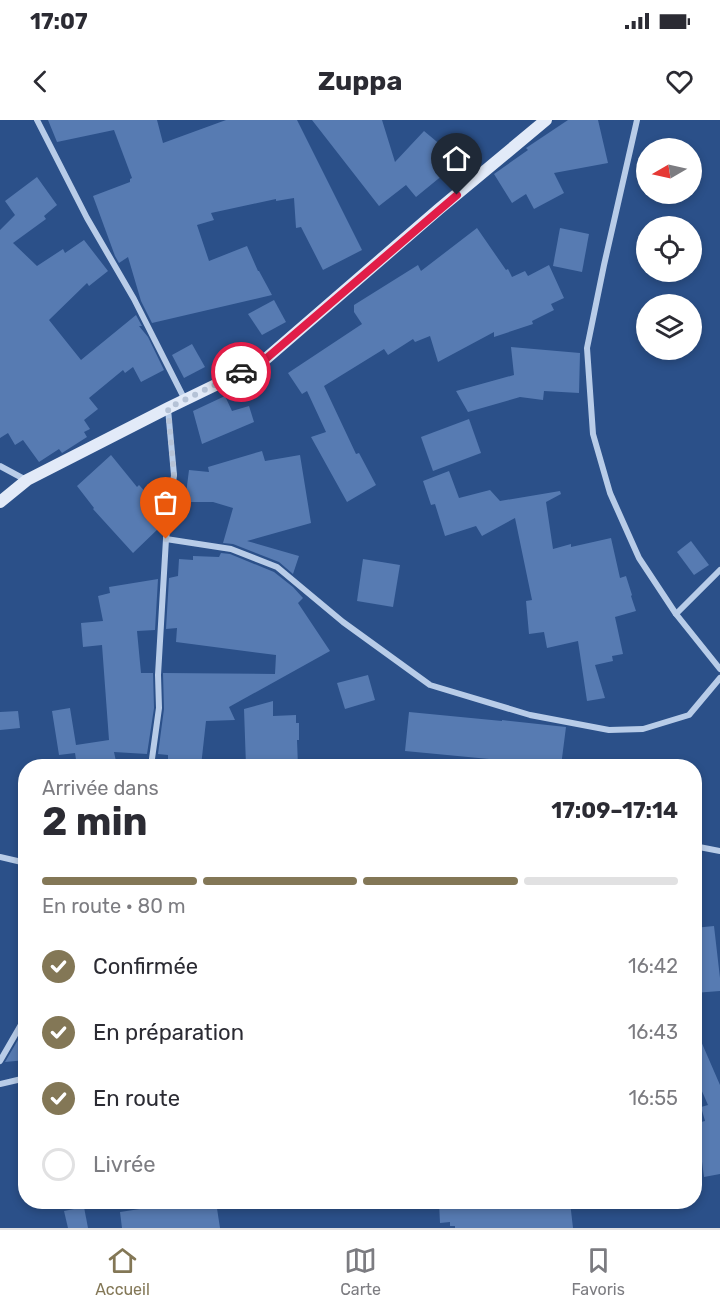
<!DOCTYPE html>
<html lang="fr">
<meta charset="utf-8">
<style>
:root{--surface:#fff;--page:#f2f2f3;--text:#2b2b33;--muted:#7c7c81;--line:#e1e1e2;--accent:#837756}
body{margin:0;font-family:Rubik,sans-serif;background:var(--page);color:var(--text);height:100vh;display:flex;flex-direction:column;font-size:22px;white-space:nowrap}
*{box-sizing:border-box;margin:0}
p{font-size:20px;color:var(--muted)}
.icon{flex:none;width:33px;height:33px;fill:none;stroke:currentColor;stroke-width:2;stroke-linecap:round;stroke-linejoin:round}
.map{position:relative;flex:1;overflow:hidden}
.panel{position:absolute;left:18px;top:639px;width:684px;height:450px;display:flex;flex-direction:column;background:var(--surface);border-radius:24px;box-shadow:0 3px 9px #0003}
.panel>*{flex:none}
.needle{width:39px;rotate:261deg}
.controls{position:absolute;left:636px;top:18px;display:grid;gap:12px}
.controls a{display:grid;place-items:center;width:66px;height:66px;border-radius:50%;background:var(--surface);box-shadow:0 3px 9px #0003;font-size:30px}
.pin{position:absolute;display:grid;place-items:center;width:51px;height:51px;color:#fff;margin:-62px -26px;border-radius:50% 50% 50% 0;rotate:-45deg;box-shadow:0 0 6px #0007}
.pin .icon{rotate:45deg}
.courier{position:absolute;display:grid;place-items:center;width:60px;height:60px;margin:-30px;border:4px solid #e11d48;border-radius:50%;background:#fff;color:#222;box-shadow:0 2px 8px #0007}
.overview em{font-style:normal;font-weight:700}
.overview div{display:flex;flex-direction:column-reverse}
.overview{display:flex;align-items:center;justify-content:space-between;height:102px;padding:0 24px}
h1{font-size:39px;font-weight:700;line-height:45px}
.bar{display:grid;grid-template-columns:repeat(4,1fr);gap:9px 6px;align-content:center;height:72px;padding:0 24px}
.bar i{height:8px;border-radius:4px;background:var(--line)}
.bar .current{background:var(--accent)}
.bar p{grid-column:span 4}
ol{padding:0 24px;list-style:none}
li{display:flex;align-items:center;gap:18px;height:66px}
li p{margin-inline-start:auto}
li .icon{padding:6px;border-radius:50%;background:var(--accent);color:#fff;stroke-width:4}
li:last-child{color:var(--muted)}
li i{width:33px;height:33px;border:3px solid var(--line);border-radius:50%}
.status{display:flex;justify-content:space-between;align-items:center;height:42px;padding:0 30px;background:var(--surface);direction:ltr}
.status svg{height:16px;fill:currentColor}
header{display:flex;justify-content:space-between;align-items:center;height:78px;padding:0 24px;background:var(--surface);font-size:27px;font-weight:700}
.tabs{display:flex;justify-content:space-around;align-items:center;height:84px;border-top:2px solid var(--line);background:var(--surface);font-size:16px;color:var(--muted)}
.tabs a{display:grid;justify-items:center;gap:3px}
.tabs .current{color:var(--accent)}
.map>svg:first-child{display:block}
.building{fill:#577bb2}
.lines{fill:none;stroke-linecap:round;stroke-linejoin:round}
.street{stroke:#b8cce8;stroke-width:6}
.secondary{stroke:#e2eaf8;stroke-width:12}
.done{stroke:#b5c2d6;stroke-width:6;stroke-dasharray:0 10.8}
.route{stroke:#e11d48;stroke-width:8}
</style>
<div class="status"><b>17:07</b><svg viewBox="0 0 49 12"><path d="M0 12V9h3v3zM5 12V6h3v6zM10 12V3h3v9zM15 12V0h3v12zM26 1h20v11H26zM47 4h2v5h-2z"/></svg></div>
<header><svg class="icon" aria-label="back" viewBox="0 0 24 24"><path d="M15 5l-7 7 7 7"/></svg>Zuppa<svg class="icon" aria-label="heart" viewBox="0 0 24 24"><path d="M12 20l-8-8c-3-5 5-10 8-4 3-6 11-1 8 4z"/></svg></header>
<div class="map">
<svg width="720" height="1108" viewBox="0 0 720 1108">
<rect width="100%" height="100%" fill="#2b5089"/>
<g class="building">
<path d="M48,0H157L163,23L226,0H297L362,130L323,150L301,107L296,108L294,78L276,81V79L211,93L214,100L197,105L209,141L247,126L258,151H259L272,175L152,203L141,181L128,137L119,143L115,136L93,76L130,62V59L132,58L114,10L57,22Z"/>
<path d="M312,0H382L395,42L424,11L460,41L416,77L406,65L379,86Z"/>
<path d="M568,0H598L608,43L554,53L564,73L534,89L526,74L512,83L494,54L528,30L526,28Z"/>
<path d="M37,57L57,85L44,96L46,99L13,123L37,146L63,129L65,133L84,120L108,151L89,166L87,163L49,200L81,240L136,195L142,206H139L148,217L164,250L141,262L133,247L125,253L123,250L89,278L98,289L84,300L90,309L84,312L87,317L62,333L59,329L39,342L23,320L15,325L8,313L0,318V110L15,95L5,81Z"/>
<path d="M477,108L506,150L508,149L512,157L525,151L528,156L549,145L564,178L551,184L554,190L532,201L533,204L494,217V212L438,242L430,216L415,222L413,219L388,235L384,229L324,266L356,334L359,333L376,365L347,382L311,317L326,312L307,271L302,274L288,253L362,204L354,192V185L418,145L421,151Z"/>
<path d="M560,108L589,114L582,152L553,146Z"/>
<path d="M274,180L286,202L262,215L248,194Z"/>
<path d="M192,224L205,247L184,258L172,235Z"/>
<path d="M511,227L580,233L579,273L544,271L543,280L520,277L468,292L456,271L514,255Z"/>
<path d="M225,276L232,291L249,286L254,302L202,324L193,291Z"/>
<path d="M469,299L481,333L433,351L421,317Z"/>
<path d="M262,331L265,341L300,335L311,403L247,421L299,436L293,454L279,442L233,424L223,423L233,388L213,382H185L189,350L209,352L208,347Z"/>
<path d="M111,335L137,367L139,365L164,392L163,397L156,403L160,407L133,433L93,389L94,388L77,366Z"/>
<path d="M449,351L459,378L490,370L500,381L560,371L561,374L546,382L553,429L571,424V427L611,418L620,458L626,456L632,475L631,476L636,491L615,497L623,534L612,536L613,541L595,545L605,578L587,581L578,521L547,528L544,512L529,514L526,481L532,480L515,398L482,416L476,406L445,416L435,384L431,385L423,361Z"/>
<path d="M691,421L709,445L694,455L677,432Z"/>
<path d="M221,433L230,434L274,452L293,467L303,478L298,483L330,531L229,587L235,600L206,601L201,646H176V642L168,641V635L158,634L164,589L163,553L275,554L276,535L176,522L177,508L166,509L169,458L178,456L179,439L193,440V436L219,437Z"/>
<path d="M363,439L400,445L393,487L357,481Z"/>
<path d="M158,459L155,510L137,511L141,553H153L154,588L147,634L114,632L117,646H77L75,633L59,635L52,591L70,588L76,625L109,620L102,525L83,527L81,503L103,501L98,476L110,473L109,467Z"/>
<path d="M368,555L375,580L345,589L337,563Z"/>
<path d="M273,581V596L296,595V603H299V620H297L298,646H246L244,589Z"/>
<path d="M18,591L20,608L0,610V592Z"/>
<path d="M409,592L502,601V600L566,607L561,646L405,631Z"/>
<path d="M714,806L720,858V871L694,873V855H698L694,808Z"/>
<path d="M694,905L720,965V1054L704,1057L697,1003L705,1001L701,987L708,985L694,953Z"/>
<path d="M26,917V940L5,942L19,918Z"/>
<path d="M186,1082H216L220,1108H122L120,1092Z"/>
<path d="M439,1082H570L573,1108H455V1106H450V1102L440,1103Z"/>
<path d="M84,1087L88,1108H68L64,1091Z"/>
</g>
<g class="lines">
<g class="street">
<path d="M37,0L87,98L134,179L185,280"/>
<path d="M637,0L604,145L587,228L593,314L610,373L639,438L676,494L720,549"/>
<path d="M0,346L26,360"/>
<path d="M166,419L231,429L277,447L343,502L430,565L530,595L609,610L643,609L689,595L720,558"/>
<path d="M676,494L720,450"/>
<path d="M151,646L159,588L158,555L166,419L174,355L168,289"/>
<path d="M694,726L720,731"/>
<path d="M0,737L26,743"/>
<path d="M0,941L26,896"/>
<path d="M0,964L26,958"/>
</g>
<path class="secondary" d="M0,382L27,360L168,288L261,243L439,89L546,0"/>
</g>
<g class="lines">
<path class="done" d="M166,419L174,356L168,288L241,252"/>
<path class="route" d="M241,252L261,243L457,75"/>
</g>
</svg>
<div class="controls">
<a><svg class="needle" viewBox="-14 -14 28 28"><path d="M0-13l5 13h-10z" fill="#e53935"/><path d="M0 13l5-13h-10z" fill="#7c7c81"/></svg></a>
<a><svg class="icon" aria-label="locate" viewBox="0 0 24 24"><circle cx="12" cy="12" r="6"/><path d="M12 2v4M12 18v4M2 12h4M18 12h4"/></svg></a>
<a><svg class="icon" aria-label="layers" viewBox="0 0 24 24"><path d="M12 4l9 5-9 5-9-5zM3 14l9 5 9-5"/></svg></a>
</div>
<div class="pin" style="left:166px;top:419px;background:#ea580c"><svg class="icon" aria-label="bag" viewBox="0 0 24 24"><path d="M5 8h14l-1 12H6zM9 8a3 3 0 0 1 6 0"/></svg></div>
<div class="pin" style="left:457px;top:75px;background:#1f2937"><svg class="icon" aria-label="home" viewBox="0 0 24 24"><path d="M3 11l9-7 9 7M6 9v11h12V9"/></svg></div>
<div class="courier" style="left:241px;top:252px"><svg class="icon" aria-label="car" viewBox="0 0 24 24"><path d="M5 17H2v-5l4-1 3-4h7l3 4 3 1v5h-3M9 17h6M6 11h13"/><circle cx="7" cy="17" r="2"/><circle cx="17" cy="17" r="2"/></svg></div>
<section class="panel">
<div class="overview"><div><h1>2 min</h1><p>Arrivée dans</p></div><em>17:09–17:14</em></div>
<div class="bar"><i class="current"></i><i class="current"></i><i class="current"></i><i></i><p>En route · 80 m</p></div>
<ol>
<li><svg class="icon" aria-label="check" viewBox="0 0 24 24"><path d="M5 12l5 5 9-10"/></svg>Confirmée<p>16:42</p></li>
<li><svg class="icon" aria-label="check" viewBox="0 0 24 24"><path d="M5 12l5 5 9-10"/></svg>En préparation<p>16:43</p></li>
<li><svg class="icon" aria-label="check" viewBox="0 0 24 24"><path d="M5 12l5 5 9-10"/></svg>En route<p>16:55</p></li>
<li><i></i>Livrée</li>
</ol>
</section>
</div>
<nav class="tabs">
<a class="current"><svg class="icon" aria-label="home" viewBox="0 0 24 24"><path d="M3 11l9-7 9 7M6 9v11h12V9"/></svg>Accueil</a>
<a><svg class="icon" aria-label="map" viewBox="0 0 24 24"><path d="M3 6l6-2 6 2 6-2v14l-6 2-6-2-6 2zM9 4v14M15 6v14"/></svg>Carte</a>
<a><svg class="icon" aria-label="saved" viewBox="0 0 24 24"><path d="M7 4h10v16l-5-4-5 4z"/></svg>Favoris</a>
</nav>
